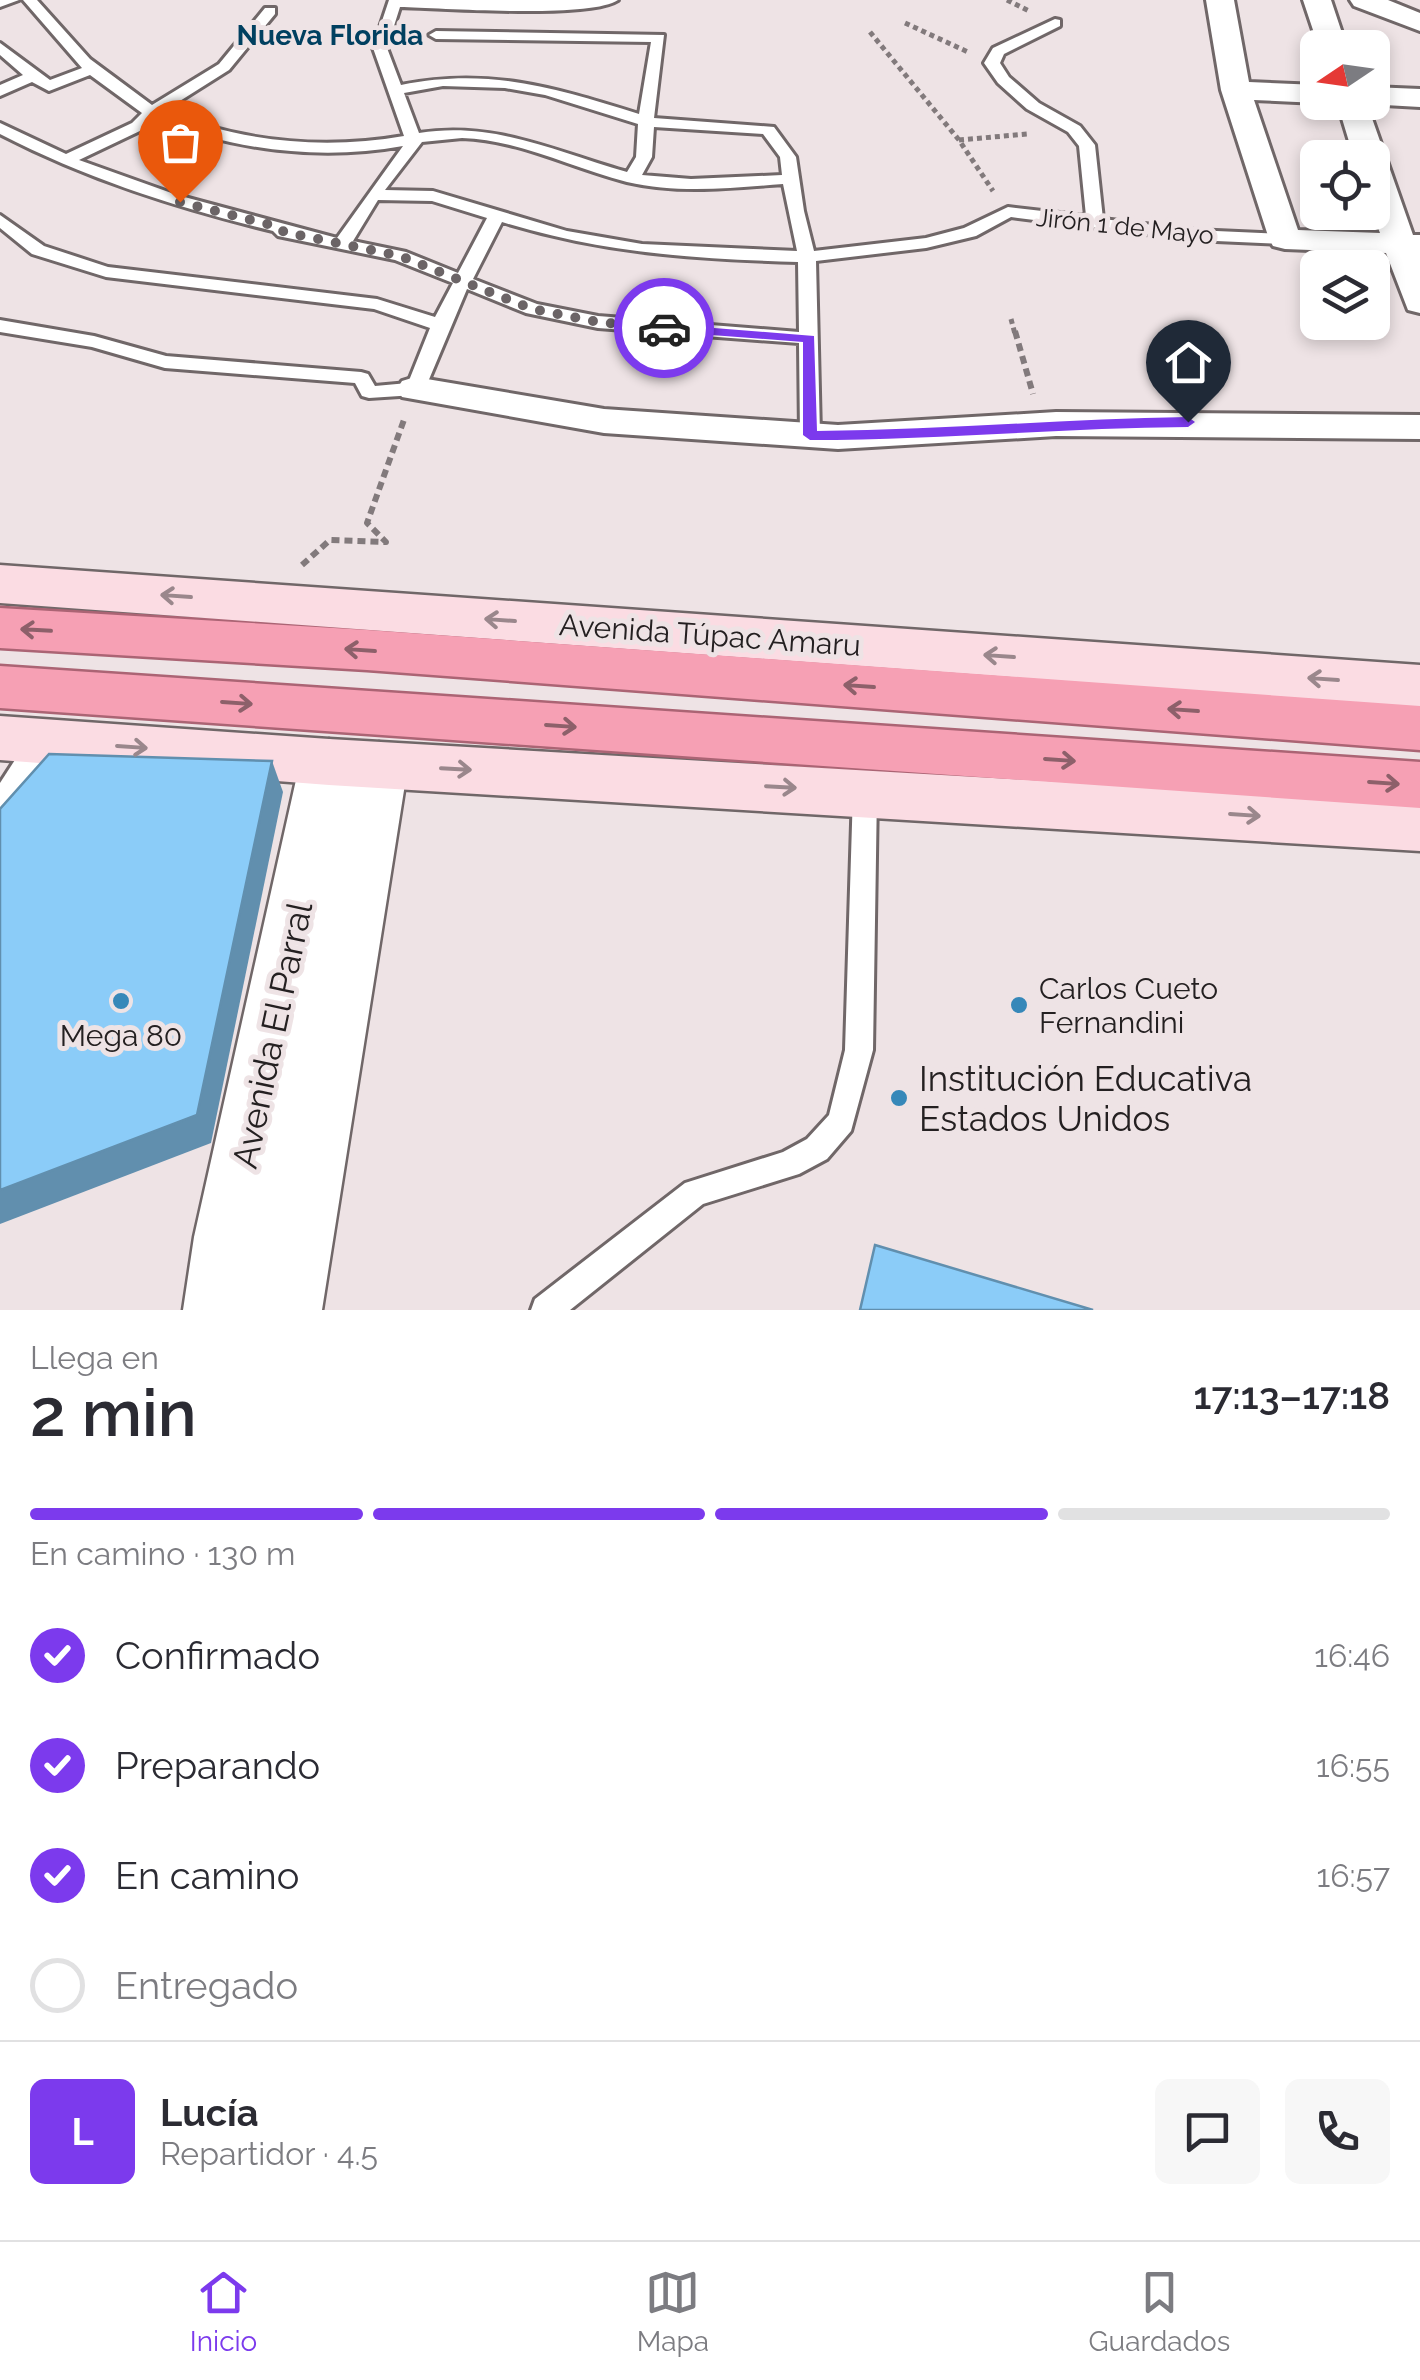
<!DOCTYPE html>
<html lang="es">
<meta charset="utf-8">
<style>
:root{--surface:#fff;--page:#f7f7f7;--text:#2b2b33;--muted:#7c7c81;--line:#e1e1e2;--accent:#7c3aed}
body{margin:0;font-family:Raleway,sans-serif;background:var(--page);color:var(--text);height:100vh;display:flex;flex-direction:column;font-size:38px;white-space:nowrap}
*{box-sizing:border-box;margin:0}
p{font-size:32px;color:var(--muted)}
.icon{flex:none;width:55px;height:55px;fill:none;stroke:currentColor;stroke-width:2;stroke-linecap:round;stroke-linejoin:round}
.map{position:relative;height:1310px;overflow:hidden}
.drawer{display:flex;flex-direction:column;background:var(--surface);flex:1}
.drawer>*{flex:none}
.needle{width:65px;rotate:257deg}
.buttons{position:absolute;left:1300px;top:30px;display:grid;gap:20px}
.buttons a{display:grid;place-items:center;width:90px;height:90px;border-radius:15px;background:var(--surface);box-shadow:0 5px 15px #0003;font-size:50px}
.pin{position:absolute;display:grid;place-items:center;width:85px;height:85px;color:#fff;margin:-102px -42px;border-radius:50% 50% 50% 0;rotate:-45deg;box-shadow:0 0 10px #0007}
.pin .icon{rotate:45deg}
.courier{position:absolute;display:grid;place-items:center;width:100px;height:100px;margin:-50px;border:8px solid #7c3aed;border-radius:50%;background:#fff;color:#222;box-shadow:0 2px 12px #0007}
.summary em{font-style:normal;font-weight:600}
.summary div{display:flex;flex-direction:column-reverse}
.summary{display:flex;align-items:center;justify-content:space-between;height:170px;padding:0 30px}
h1{font-size:65px;font-weight:600;line-height:75px}
.bar{display:grid;grid-template-columns:repeat(4,1fr);gap:15px 10px;align-content:center;height:120px;padding:0 30px}
.bar i{height:12px;border-radius:8px;background:var(--line)}
.bar .active{background:var(--accent)}
.bar p{grid-column:span 4}
.line{display:flex;align-items:center;gap:25px;padding:0 30px;border-top:2px solid var(--line)}
.line div{flex:1}
.round{display:grid;place-items:center;flex:none;width:105px;height:105px;border-radius:15px;background:var(--page)}
ol{padding:0 30px;list-style:none}
li{display:flex;align-items:center;gap:30px;height:110px}
li p{margin-inline-start:auto}
li .icon{padding:10px;border-radius:50%;background:var(--accent);color:#fff;stroke-width:4}
li:last-child{color:var(--muted)}
li i{width:55px;height:55px;border:5px solid var(--line);border-radius:50%}
.tabs{display:flex;justify-content:space-around;align-items:center;height:140px;border-top:2px solid var(--line);background:var(--surface);font-size:28px;color:var(--muted)}
.tabs a{display:grid;justify-items:center;gap:5px}
.tabs .active{color:var(--accent)}
.map>svg:first-child{display:block}
.lines{fill:none;stroke-linecap:round;stroke-linejoin:round}
.service-casing{stroke:#706768;stroke-width:6}
.minor-casing{stroke:#706768;stroke-width:6}
.tertiary-casing{stroke:#706768;stroke-width:5}
.secondary-casing{stroke:#706768;stroke-width:5}
.trunk-casing{stroke:#ab6474;stroke-width:5}
.path-far1{stroke:#827a7c;stroke-width:5;stroke-dasharray:5 4;stroke-linecap:butt}
.path{stroke:#827a7c;stroke-width:6;stroke-dasharray:8 5;stroke-linecap:butt}
.service{fill:#fff;fill-rule:evenodd}
.minor{fill:#fff;fill-rule:evenodd}
.tertiary{fill:#fff;fill-rule:evenodd}
.secondary{fill:#fbdce3;fill-rule:evenodd}
.trunk{fill:#f6a0b4;fill-rule:evenodd}
.shaded-wall{fill:#618fae}
.building{fill:#8bccf8;stroke:#618fae;stroke-width:2.5}
.oneway{stroke:#9a878c}
.oneway2{stroke:#8d606a}
.route{fill:#7c3aed}
.done{stroke:#6b6466;stroke-width:10;stroke-dasharray:0 18}
.poi-dot{fill:#3688b9;stroke:#eee3e5;stroke-width:4}
.labels{text-anchor:middle;dominant-baseline:central;stroke-width:10;stroke-linejoin:round;paint-order:stroke}
.far-street-label{font-size:25px;fill:#242021;stroke:#eee3e5}
.far-neighbourhood-label{font-size:28px;font-weight:bold;fill:#004060;stroke:#eee3e5}
.street-label{font-size:30px;fill:#242021;stroke:#eee3e5}
.poi-label{font-size:30px;fill:#242021;stroke:#eee3e5;text-anchor:start}
.near-street-label{font-size:35px;fill:#242021;stroke:#eee3e5}
.near-poi-label{font-size:35px;fill:#242021;stroke:#eee3e5;text-anchor:start}
</style>
<div class="map">
<svg width="1420" height="1310" viewBox="0 0 1420 1310">
<rect width="100%" height="100%" fill="#eee3e5"/>
<g class="lines">
<g class="service-casing">
<g id="service">
<path d="M0,0H19L0,7Z"/>
<path d="M23,0H37L90,59L152,105L219,64L265,8H275V14L229,70L164,111C241,142 323,150 404,136L373,48L389,0H618C590,19 442,8 400,7L387,48L401,85C489,67 555,88 639,114L651,42L436,39L429,35L436,31L664,35L654,118L774,127L796,157L804,211L814,251L926,238L964,228L1008,207L1086,216L1079,146L1068,132L1027,109L998,83L984,63L993,48L1055,19L1060,20V26L1004,54L1000,63L1009,77L1039,103L1080,126L1095,145L1103,219L1194,230L1285,234L1294,239L1285,244L1194,240L1011,217L976,236L926,248L816,261L820,435L810,441L800,435L799,343L598,328L526,313L467,289L425,389L415,395L369,398L362,396L355,383L165,368L92,347L0,332V320L94,336L166,356L361,372L368,374L375,386L408,383L430,328L374,309L106,277L32,254L0,228V215L44,246L108,267L377,299L435,317L453,283L395,260L278,236L273,231C178,208 87,179 0,134V123L66,154L132,123L142,113L90,75L49,91L32,82L0,96V85L23,75L0,55V43L50,80L82,68ZM443,86L505,88L545,95L638,124L636,157L627,172C556,152 495,121 419,133L404,93ZM154,119C233,150 320,161 403,146L337,238L177,195L79,160L144,129ZM654,127L763,134L780,157L782,175L691,179L642,175L652,157ZM462,138C520,140 571,168 627,182C678,194 732,188 783,184L797,251L642,244L567,231L433,191L385,190L422,142ZM378,200L432,201L487,218L458,273L406,252L353,241ZM502,222C602,253 694,259 798,262L799,332L598,316L537,304L473,279Z"/>
<path d="M865,782L874,785L877,792L873,1050L851,1131L827,1159L799,1174L703,1204L570,1310H531L535,1299L685,1183L783,1152L807,1139L829,1115L845,1050L853,792L856,785Z"/>
</g>
</g>
<g class="minor-casing">
<g id="minor">
<path d="M1206,0H1234L1249,82L1318,85V103L1254,100L1298,230L1380,233L1372,212V158H1354L1337,102H1372V87L1420,89V107L1367,104L1413,235H1420V313L1408,310L1386,253L1285,249L1273,246L1269,239L1221,90Z"/>
<path d="M1303,0H1331L1347,48H1319Z"/>
<path d="M1350,0H1388L1420,13V31L1354,6Z"/>
<path d="M415,377L604,409L838,425L1056,412L1420,415V439L1056,436L838,449L604,433L402,397L397,389L402,381Z"/>
<path d="M51,724L67,729L73,741L16,834L0,840V783L35,729Z"/>
</g>
</g>
<g class="tertiary-casing">
<path id="tertiary" d="M329,739L350,746L355,756L358,749L379,742L400,749L408,765L322,1310H183L194,1237L300,762L308,746Z"/>
</g>
<g class="secondary-casing">
<g id="secondary">
<path d="M0,565L1420,665V707L0,603Z"/>
<path d="M0,716L329,739L1420,803V851L329,785L0,760Z"/>
</g>
</g>
<g class="trunk-casing">
<g id="trunk">
<path d="M0,608L367,630L1420,706V750L367,670L0,648Z"/>
<path d="M0,666L1420,762V808L0,708Z"/>
</g>
</g>
<g class="path-far1">
<path d="M1007,0L1029,11"/>
<path d="M905,23L968,52"/>
<path d="M870,32L959,140L993,191"/>
<path d="M959,140L1027,134"/>
<path d="M1011,319L1015,334"/>
</g>
<g class="path">
<path d="M1015,331L1033,394"/>
<path d="M302,565L330,540L386,542L367,523L405,417"/>
</g>
<use href="#service" class="service"/>
<use href="#minor" class="minor"/>
<use href="#tertiary" class="tertiary"/>
<use href="#secondary" class="secondary"/>
<use href="#trunk" class="trunk"/>
</g>
<path class="shaded-wall" d="M272,761L283,792L211,1143L0,1224V1190Z"/>
<g class="building">
<path d="M49,754L272,761L197,1115L0,1190V809Z"/>
<path d="M875,1245L1093,1310H860Z"/>
</g>
<defs><path id="oneway-shaft" d="M-6 0H5M1.5-3L5.5 0L1.5 3" fill="none" stroke-width="1.6" stroke-linecap="round" stroke-linejoin="round" transform="scale(2.5)"/></defs>
<g class="oneway">
<use href="#oneway-shaft" transform="translate(176 596) rotate(-176)"/>
<use href="#oneway-shaft" transform="translate(500 620) rotate(-176)"/>
<use href="#oneway-shaft" transform="translate(999 656) rotate(-176)"/>
<use href="#oneway-shaft" transform="translate(1323 679) rotate(-176)"/>
<use href="#oneway-shaft" transform="translate(132 747) rotate(4)"/>
<use href="#oneway-shaft" transform="translate(456 769) rotate(3)"/>
<use href="#oneway-shaft" transform="translate(781 787) rotate(3)"/>
<use href="#oneway-shaft" transform="translate(1245 815) rotate(4)"/>
</g>
<g class="oneway2">
<use href="#oneway-shaft" transform="translate(36 630) rotate(-177)"/>
<use href="#oneway-shaft" transform="translate(360 650) rotate(-176)"/>
<use href="#oneway-shaft" transform="translate(859 686) rotate(-176)"/>
<use href="#oneway-shaft" transform="translate(237 703) rotate(4)"/>
<use href="#oneway-shaft" transform="translate(1183 710) rotate(-176)"/>
<use href="#oneway-shaft" transform="translate(561 726) rotate(4)"/>
<use href="#oneway-shaft" transform="translate(1060 760) rotate(4)"/>
<use href="#oneway-shaft" transform="translate(1384 783) rotate(4)"/>
</g>
<path class="route" d="M664,324L814,336L817,431C941,430 1064,419 1188,417L1195,422L1188,427C1061,428 936,440 810,440L803,435V342L659,331L657,328Z"/>
<g class="lines">
<path class="done" d="M180,202L279,227L284,232L400,256L532,309L598,322L664,328"/>
</g>
<g class="poi-dot">
<circle cx="121" cy="1001" r="10"/>
<circle cx="1019" cy="1005" r="10"/>
<circle cx="899" cy="1098" r="10"/>
</g>
<g class="labels">
<g class="far-street-label">
<text transform="translate(1125 226) rotate(6)">Jirón 1 de Mayo</text>
</g>
<g class="far-neighbourhood-label">
<text x="330" y="35">Nueva Florida</text>
</g>
<g class="street-label">
<text transform="translate(710 635) rotate(4)">Avenida Túpac Amaru</text>
</g>
<g class="poi-label">
<text x="1039" y="988">Carlos Cueto<tspan x="1039" dy="34">Fernandini</tspan></text>
<text x="121" y="1035" text-anchor="middle">Mega 80</text>
</g>
<g class="near-street-label">
<text transform="translate(272 1035) rotate(-78)">Avenida El Parral</text>
</g>
<g class="near-poi-label">
<text x="919" y="1078">Institución Educativa<tspan x="919" dy="40">Estados Unidos</tspan></text>
</g>
</g>
</svg>
<div class="buttons">
<a><svg class="needle" viewBox="-14 -14 28 28"><path d="M0-13l5 13h-10z" fill="#e53935"/><path d="M0 13l5-13h-10z" fill="#7c7c81"/></svg></a>
<a><svg class="icon" aria-label="locate" viewBox="0 0 24 24"><circle cx="12" cy="12" r="6"/><path d="M12 2v4M12 18v4M2 12h4M18 12h4"/></svg></a>
<a><svg class="icon" aria-label="layers" viewBox="0 0 24 24"><path d="M12 4l9 5-9 5-9-5zM3 14l9 5 9-5"/></svg></a>
</div>
<div class="pin" style="left:180px;top:202px;background:#ea580c"><svg class="icon" aria-label="bag" viewBox="0 0 24 24"><path d="M5 8h14l-1 12H6zM9 8a3 3 0 0 1 6 0"/></svg></div>
<div class="pin" style="left:1188px;top:422px;background:#1f2937"><svg class="icon" aria-label="home" viewBox="0 0 24 24"><path d="M3 11l9-7 9 7M6 9v11h12V9"/></svg></div>
<div class="courier" style="left:664px;top:328px"><svg class="icon" aria-label="car" viewBox="0 0 24 24"><path d="M5 17H2v-5l4-1 3-4h7l3 4 3 1v5h-3M9 17h6M6 11h13"/><circle cx="7" cy="17" r="2"/><circle cx="17" cy="17" r="2"/></svg></div>
</div>
<section class="drawer">
<div class="summary"><div><h1>2 min</h1><p>Llega en</p></div><em>17:13–17:18</em></div>
<div class="bar"><i class="active"></i><i class="active"></i><i class="active"></i><i></i><p>En camino · 130 m</p></div>
<ol>
<li><svg class="icon" aria-label="check" viewBox="0 0 24 24"><path d="M5 12l5 5 9-10"/></svg>Confirmado<p>16:46</p></li>
<li><svg class="icon" aria-label="check" viewBox="0 0 24 24"><path d="M5 12l5 5 9-10"/></svg>Preparando<p>16:55</p></li>
<li><svg class="icon" aria-label="check" viewBox="0 0 24 24"><path d="M5 12l5 5 9-10"/></svg>En camino<p>16:57</p></li>
<li><i></i>Entregado</li>
</ol>
<div class="line" style="height:180px"><b class="round" style="background:var(--accent);color:#fff">L</b><div><b>Lucía</b><p>Repartidor · 4.5</p></div><a class="round"><svg class="icon" aria-label="chat" viewBox="0 0 24 24"><path d="M4 5h16v11H9l-5 4z"/></svg></a><a class="round"><svg class="icon" aria-label="phone" viewBox="0 0 24 24"><path d="M5 4h4l2 5-3 2q2 4 5 5l2-3 5 2v4C11 20 4 13 5 4z"/></svg></a></div>
</section>
<nav class="tabs">
<a class="active"><svg class="icon" aria-label="home" viewBox="0 0 24 24"><path d="M3 11l9-7 9 7M6 9v11h12V9"/></svg>Inicio</a>
<a><svg class="icon" aria-label="map" viewBox="0 0 24 24"><path d="M3 6l6-2 6 2 6-2v14l-6 2-6-2-6 2zM9 4v14M15 6v14"/></svg>Mapa</a>
<a><svg class="icon" aria-label="saved" viewBox="0 0 24 24"><path d="M7 4h10v16l-5-4-5 4z"/></svg>Guardados</a>
</nav>
